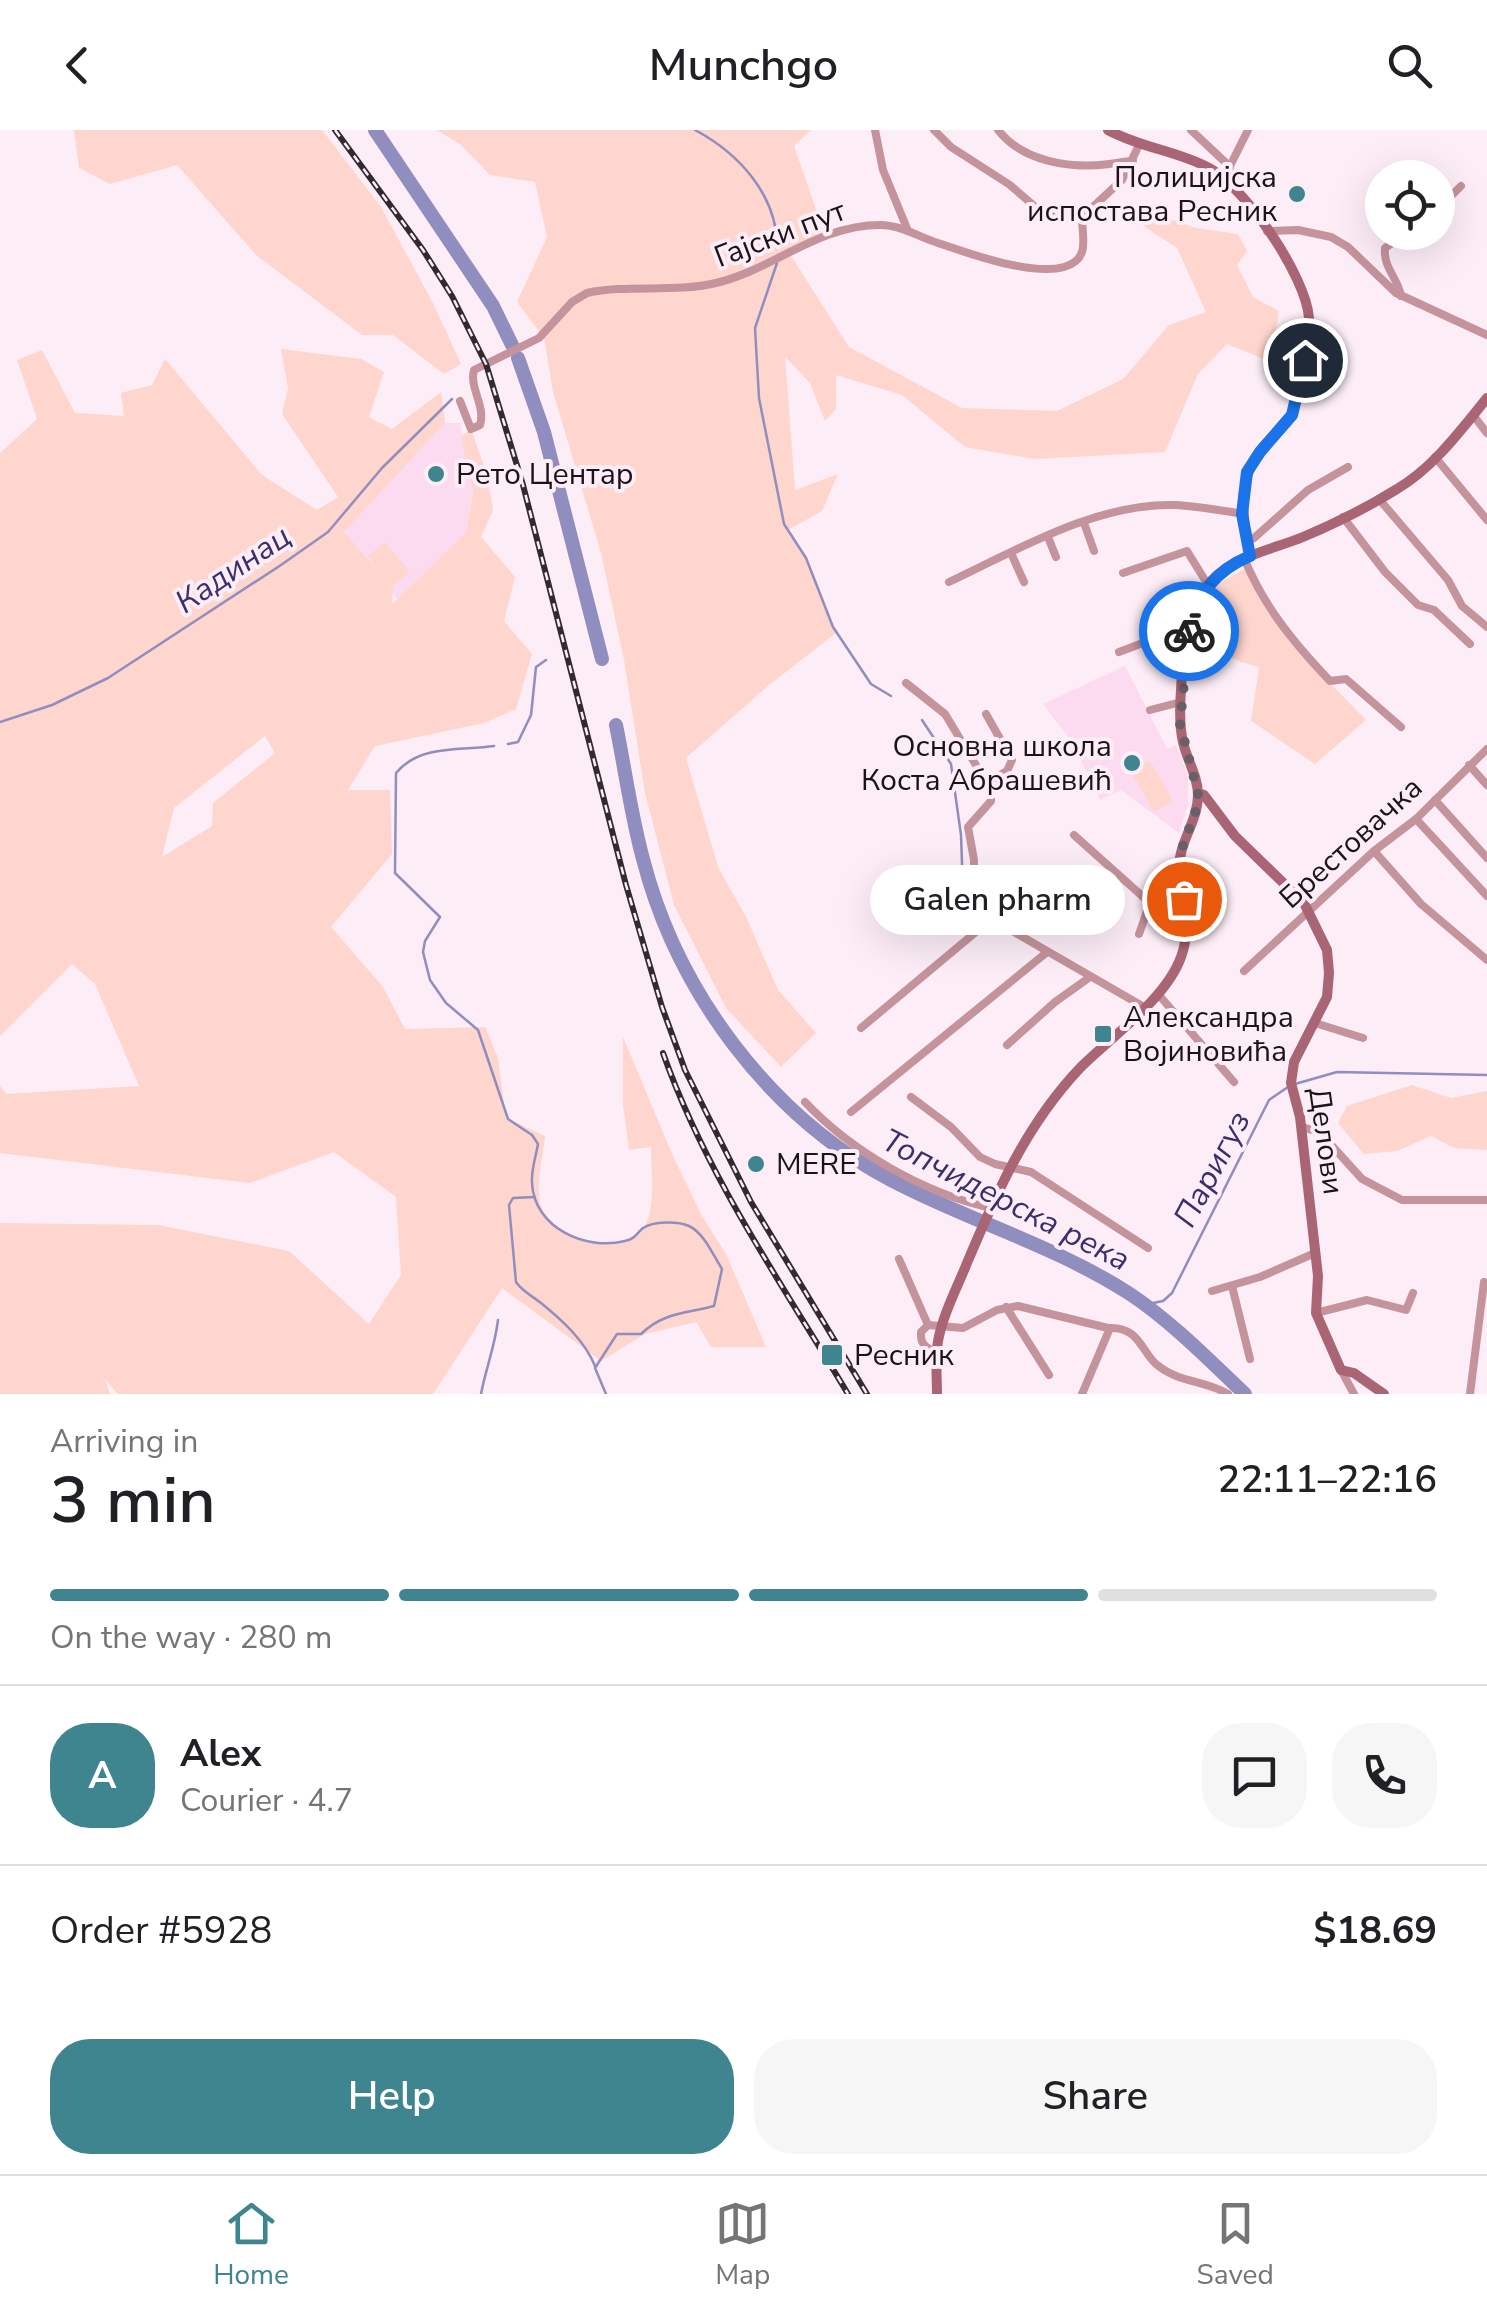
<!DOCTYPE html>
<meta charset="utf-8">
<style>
:root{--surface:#fff;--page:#f6f6f6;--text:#202124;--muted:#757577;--line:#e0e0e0;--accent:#3f858f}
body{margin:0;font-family:"Nunito Sans",sans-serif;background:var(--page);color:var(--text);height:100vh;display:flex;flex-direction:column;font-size:38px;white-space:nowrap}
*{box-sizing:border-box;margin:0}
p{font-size:32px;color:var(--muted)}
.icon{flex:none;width:55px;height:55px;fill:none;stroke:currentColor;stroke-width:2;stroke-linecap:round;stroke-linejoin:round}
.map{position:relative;height:1264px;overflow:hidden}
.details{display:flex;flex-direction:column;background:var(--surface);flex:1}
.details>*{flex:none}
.controls{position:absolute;left:1365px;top:30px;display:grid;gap:20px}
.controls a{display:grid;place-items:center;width:90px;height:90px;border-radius:50%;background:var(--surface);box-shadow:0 10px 40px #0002;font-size:50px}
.pin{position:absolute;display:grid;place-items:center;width:85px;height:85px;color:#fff;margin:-42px;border:5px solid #fff;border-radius:50%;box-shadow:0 2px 10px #0007}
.courier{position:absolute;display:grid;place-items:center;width:100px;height:100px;margin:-50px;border:8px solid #1a73e8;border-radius:50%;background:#fff;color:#222;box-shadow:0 2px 12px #0007}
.bubble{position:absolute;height:70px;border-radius:35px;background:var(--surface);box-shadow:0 10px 40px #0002;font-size:32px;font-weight:600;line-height:70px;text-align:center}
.summary em{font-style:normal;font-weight:600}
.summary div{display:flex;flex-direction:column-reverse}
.summary{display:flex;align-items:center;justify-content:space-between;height:170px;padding:0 50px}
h1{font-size:65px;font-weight:600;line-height:75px}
.bar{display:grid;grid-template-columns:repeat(4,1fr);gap:15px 10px;align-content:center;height:120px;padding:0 50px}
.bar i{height:12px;border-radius:8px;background:var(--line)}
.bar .active{background:var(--accent)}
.bar p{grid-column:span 4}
.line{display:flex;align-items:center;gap:25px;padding:0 50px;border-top:2px solid var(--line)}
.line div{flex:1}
.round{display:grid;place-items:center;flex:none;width:105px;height:105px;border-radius:40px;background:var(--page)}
.action{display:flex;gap:20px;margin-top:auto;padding:20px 50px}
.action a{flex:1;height:115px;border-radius:40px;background:var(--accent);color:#fff;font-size:40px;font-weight:600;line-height:115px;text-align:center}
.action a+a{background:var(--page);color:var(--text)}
header{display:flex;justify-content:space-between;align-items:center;height:130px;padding:0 50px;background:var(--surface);font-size:45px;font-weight:600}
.dock{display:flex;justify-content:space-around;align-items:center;height:140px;border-top:2px solid var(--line);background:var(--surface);font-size:28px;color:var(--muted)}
.dock a{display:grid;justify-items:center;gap:5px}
.dock .active{color:var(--accent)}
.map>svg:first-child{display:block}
.built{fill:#fcdbf0}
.green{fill:#fed6ce;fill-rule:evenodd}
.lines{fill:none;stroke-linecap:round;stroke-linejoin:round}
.stream{stroke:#908dbf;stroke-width:2.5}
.river{stroke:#908dbf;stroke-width:14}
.street{stroke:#c4939c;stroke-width:8}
.secondary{stroke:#aa6574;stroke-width:10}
.rail-casing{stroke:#332a30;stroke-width:6}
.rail{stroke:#fcedf7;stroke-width:2.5;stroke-dasharray:8;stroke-linecap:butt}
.done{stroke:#6a5f67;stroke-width:10;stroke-dasharray:0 18}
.route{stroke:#1a73e8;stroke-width:12}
.poi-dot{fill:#3f858f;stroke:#fcedf7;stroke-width:4}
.labels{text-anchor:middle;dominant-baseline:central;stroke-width:8;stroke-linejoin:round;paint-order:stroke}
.poi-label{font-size:30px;fill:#1c1319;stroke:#fcedf7;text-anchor:start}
.street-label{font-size:30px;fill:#1c1319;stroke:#fcedf7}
.water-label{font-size:32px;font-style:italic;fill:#392f6d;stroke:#fcedf7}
</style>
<header><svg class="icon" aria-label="back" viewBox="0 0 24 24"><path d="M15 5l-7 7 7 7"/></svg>Munchgo<svg class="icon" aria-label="search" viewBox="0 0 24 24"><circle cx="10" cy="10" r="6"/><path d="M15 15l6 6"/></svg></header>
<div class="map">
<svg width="1487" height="1264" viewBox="0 0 1487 1264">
<rect width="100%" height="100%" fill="#fcedf7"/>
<g class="built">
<path d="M445,293H460L473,362L466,404L397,469L344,402Z"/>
<path d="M1125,536L1167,619L1176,615L1188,646V675L1179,703L1121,660L1100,670L1072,612L1043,574Z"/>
</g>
<g class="green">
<path d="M74,0H322L381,77L433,173L461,234L444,244L393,205H362L256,125L177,35L110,54L79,38Z"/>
<path d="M437,0H811L794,16L825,105L788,121L849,217L962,278L1057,281L1123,249L1169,195L1206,182L1177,118L1136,91L1147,81L1196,98L1238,104L1247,121L1237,135L1253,167L1279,181L1271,232L1227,214L1198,244L1165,322L1034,329L965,317L902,265L836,245V279L825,291L810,253L785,227L795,360L838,344L822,381L788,400L806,428L836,503L769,555L686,628L718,737L747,789L778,860L816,903L781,937L726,878L674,775L645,663L624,530L601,423L553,262L544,208L517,172L547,107L535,52L490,45L461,15Z"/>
<path d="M281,219L361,229L384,242L369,287L392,299L441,262L445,293L344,402L380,443L368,426L385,412L410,442L393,456L392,474L466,403L473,362L461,307L471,299L487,345L493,380L481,407L515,447L504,491L532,524L516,579L484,593L375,616L348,660H390L392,724L331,797L383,857L405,899L485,897L498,928L506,988L545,1006C543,1027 535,1057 541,1076C553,1110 626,1132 645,1096C656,1075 651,1040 651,1017L629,1020L623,974V907L673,1026L702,1086L726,1124L766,1217H711L696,1192L645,1204L601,1231L502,1158L433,1264H118L105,1249L110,1264H0V1093L158,1095L289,1121L369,1194L401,1145L396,1067L334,1022L250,1053L0,1023V956L6,964L139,956L95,854L72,834L0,906V323L37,289L17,230L42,220L75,283L124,286L121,263L152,255L165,229L262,345L317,380L338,367L282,284L288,258ZM265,606L275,623L213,673L212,696L162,727L174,678Z"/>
<path d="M1245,439L1289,511L1366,590L1315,634L1251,591L1259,537L1241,532L1193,506L1211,457Z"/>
<path d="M1150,631L1173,671L1154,682L1131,641Z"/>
<path d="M1412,955L1451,968L1487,961V1020L1454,1018L1431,1006L1397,1021L1364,1024L1338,993L1347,976Z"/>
</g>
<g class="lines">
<g class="stream">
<path d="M695,0C738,23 778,65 777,118"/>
<path d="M777,133L755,198L759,268L784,394L806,428L833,497L871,554L891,566"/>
<path d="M922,590L951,634L961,705L964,789"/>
<path d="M0,592L52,575L108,548L281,435L328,402L382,338L452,269"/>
<path d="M508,614L518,612L531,585L536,537L546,530"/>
<path d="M494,616C461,621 420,614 396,643L395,743L440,787L425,811L423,822L430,850L446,873L478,900L508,989L532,1005L538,1014C536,1026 531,1040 532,1053C534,1098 586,1121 625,1111C635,1109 636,1104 643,1098C653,1091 678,1091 689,1096C704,1103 713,1125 722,1139L714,1176C685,1184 664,1182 641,1204H617L595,1238L606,1264"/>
<path d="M1295,954L1337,942L1487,945"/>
<path d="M535,1067L513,1068L509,1075L516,1152C522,1161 532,1166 541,1173C562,1190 585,1211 595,1236"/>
<path d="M1143,1175L1163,1171L1172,1163L1269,970L1288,957"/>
<path d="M481,1264C486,1238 495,1216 498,1190"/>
</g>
<g class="river">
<path d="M375,0L493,176L512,215"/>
<path d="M518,228L544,302L602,529"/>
<path d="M616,595C625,639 631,685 643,729C677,861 769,986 891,1050C969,1091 1056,1116 1130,1164C1172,1192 1209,1230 1245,1264"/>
</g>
<g class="street">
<path d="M875,0L883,40L908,101"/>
<path d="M934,0L951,17L1010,55L1041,82L1055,87L1081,89"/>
<path d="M998,0C1023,32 1071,39 1109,34C1118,33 1124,31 1133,31"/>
<path d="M1191,0L1225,32L1231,42L1228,50"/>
<path d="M1229,38L1248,0"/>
<path d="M1438,79L1461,56"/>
<path d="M1267,101L1298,100L1331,107L1348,117L1396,163L1487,205"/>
<path d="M1401,166C1398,148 1383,138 1385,118L1408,102"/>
<path d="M460,271L471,299L480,295C486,276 469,258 474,240L539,208L572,172L587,163C628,154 674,163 716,153C774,139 818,95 880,95C901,95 919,107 938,113C970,124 1032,146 1064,137C1091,129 1082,108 1082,87L1122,50L1139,15"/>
<path d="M1473,285L1487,303"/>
<path d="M1435,327L1487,390"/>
<path d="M1379,369L1448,450L1462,476L1487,497"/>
<path d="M1343,387L1385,442L1418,475L1434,480L1470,514"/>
<path d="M1084,393L1094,421"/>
<path d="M1048,407L1056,427"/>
<path d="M1247,411L1254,408L1308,360L1348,337"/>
<path d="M1011,423L1024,452"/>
<path d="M1244,428C1264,477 1294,513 1330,551L1346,549L1401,597"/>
<path d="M1123,443L1187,421L1208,455"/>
<path d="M949,452C1017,420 1096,373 1174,375C1197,376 1220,380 1243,384"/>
<path d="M1119,522L1190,495"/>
<path d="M906,553L945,584L991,660V671L968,697L974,730V765L1014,802L1144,877"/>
<path d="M1150,580L1181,572"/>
<path d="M986,584L1012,630L1007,641L988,652"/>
<path d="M1469,635L1487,655"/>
<path d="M1435,670L1487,728"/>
<path d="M1416,689L1487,766"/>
<path d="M1074,705L1150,773"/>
<path d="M1374,721L1421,774L1487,830"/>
<path d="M1139,804L1150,773L1172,739L1179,738"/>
<path d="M1244,841L1374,721L1416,689L1487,619"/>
<path d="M1158,864L1234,952"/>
<path d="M1315,893L1363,908"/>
<path d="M861,898L995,786"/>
<path d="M1007,915L1055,872L1090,847"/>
<path d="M911,967L951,997L980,1027L995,1034L1031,1042L1148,1118"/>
<path d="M805,972C852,1022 924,1063 991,1078"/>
<path d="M851,982L1046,823"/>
<path d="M1301,997L1313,1000L1324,1007L1362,1049L1402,1070H1487"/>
<path d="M899,1129L928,1195"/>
<path d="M1232,1156L1250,1229"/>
<path d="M1212,1161L1260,1147L1315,1123"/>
<path d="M1006,1177L1049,1245"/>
<path d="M1316,1183L1367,1170L1406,1180L1413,1163"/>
<path d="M937,1221C926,1219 920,1214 921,1202L928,1195L963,1198L997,1180L1018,1176L1108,1198C1139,1196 1141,1221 1156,1234C1178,1253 1205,1250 1228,1264"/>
<path d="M1341,1240L1354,1264"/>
<path d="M1082,1264L1110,1198"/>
<path d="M1470,1264L1484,1152"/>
</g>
<g class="secondary">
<path d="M1108,0C1141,18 1178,21 1209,38C1245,57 1306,146 1309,188C1312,218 1301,250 1294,279C1288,295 1274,304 1263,317C1236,349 1242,388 1250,426"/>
<path d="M1198,663L1204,665L1235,706L1304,773L1327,820L1329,843L1327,867L1294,932L1291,953L1300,987L1318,1146L1316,1183L1341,1240L1354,1243L1384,1264"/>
<path d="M937,1264C937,1246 935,1228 938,1211C943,1184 957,1158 967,1133C997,1062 1026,995 1080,938C1112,906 1166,869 1181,827C1193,795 1179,769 1179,738C1179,712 1198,691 1198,665C1198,644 1185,628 1182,607C1176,575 1185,487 1204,460C1226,427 1269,421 1303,407C1334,394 1368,377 1397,359C1433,338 1461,300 1487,268"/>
</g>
<g class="rail-casing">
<g id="rail">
<path d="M335,0L423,120L452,166L486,234L523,355L626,755L662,877L685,940L751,1072L867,1264"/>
<path d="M663,923C706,1045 782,1154 848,1264"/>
</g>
</g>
<use href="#rail" class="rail"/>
</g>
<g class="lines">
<path class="done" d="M1184,769L1180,724L1196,680L1198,663L1180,594L1189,501"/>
<path class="route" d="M1189,501C1196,465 1216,440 1250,426L1242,384L1247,342L1260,322L1292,285L1305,230"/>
</g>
<g class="poi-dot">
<circle cx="1297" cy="64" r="10"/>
<circle cx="436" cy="344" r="10"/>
<circle cx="1132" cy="633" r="10"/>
<rect x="1093" y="894" width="20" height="20" rx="5"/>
<circle cx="756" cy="1034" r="10"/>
<rect x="820" y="1213" width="24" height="24" rx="5"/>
</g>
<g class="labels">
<g class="poi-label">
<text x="1277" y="47" text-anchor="end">Полицијска<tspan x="1277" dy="34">испостава Ресник</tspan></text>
<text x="456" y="344">Рето Центар</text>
<text x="1112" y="616" text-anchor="end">Основна школа<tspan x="1112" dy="34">Коста Абрашевић</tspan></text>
<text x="1123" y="887">Александра<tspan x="1123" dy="34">Војиновића</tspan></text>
<text x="776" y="1034">MERE</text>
<text x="854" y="1225">Ресник</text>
</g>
<g class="street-label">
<text transform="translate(780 104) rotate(-21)">Гајски пут</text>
<text transform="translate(1351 713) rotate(-42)">Брестовачка</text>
<text transform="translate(1326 1011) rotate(82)">Делови</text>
</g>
<g class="water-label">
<text transform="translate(233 439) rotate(-34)">Кадинац</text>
<text transform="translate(1212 1039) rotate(-62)">Паригуз</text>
<text transform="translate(1006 1070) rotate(27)">Топчидерска река</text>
</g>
</g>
</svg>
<div class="controls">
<a><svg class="icon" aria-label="locate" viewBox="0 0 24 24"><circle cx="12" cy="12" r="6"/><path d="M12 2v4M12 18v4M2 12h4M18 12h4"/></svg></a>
</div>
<div class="pin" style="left:1184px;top:769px;background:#ea580c"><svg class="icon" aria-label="bag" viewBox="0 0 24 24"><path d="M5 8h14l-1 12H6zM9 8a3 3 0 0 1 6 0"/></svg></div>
<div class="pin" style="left:1305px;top:230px;background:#1f2937"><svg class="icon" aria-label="home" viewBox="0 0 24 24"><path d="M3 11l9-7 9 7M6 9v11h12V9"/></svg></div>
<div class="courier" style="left:1189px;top:501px"><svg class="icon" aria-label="bike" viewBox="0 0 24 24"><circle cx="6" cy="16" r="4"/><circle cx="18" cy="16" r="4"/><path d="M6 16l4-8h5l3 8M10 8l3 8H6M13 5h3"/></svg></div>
<div class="bubble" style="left:870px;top:735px;width:255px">Galen pharm</div>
</div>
<section class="details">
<div class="summary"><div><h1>3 min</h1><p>Arriving in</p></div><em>22:11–22:16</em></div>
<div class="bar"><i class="active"></i><i class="active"></i><i class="active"></i><i></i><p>On the way · 280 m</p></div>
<div class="line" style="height:180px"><b class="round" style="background:var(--accent);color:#fff">A</b><div><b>Alex</b><p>Courier · 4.7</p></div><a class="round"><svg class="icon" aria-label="chat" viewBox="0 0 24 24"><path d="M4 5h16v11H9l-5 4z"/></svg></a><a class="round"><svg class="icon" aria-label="phone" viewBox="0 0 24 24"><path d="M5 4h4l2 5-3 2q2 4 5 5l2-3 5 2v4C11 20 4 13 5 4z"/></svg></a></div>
<div class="line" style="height:130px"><div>Order #5928</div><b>$18.69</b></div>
<div class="action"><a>Help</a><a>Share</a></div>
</section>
<nav class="dock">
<a class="active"><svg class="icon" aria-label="home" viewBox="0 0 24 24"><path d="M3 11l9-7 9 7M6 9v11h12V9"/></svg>Home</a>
<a><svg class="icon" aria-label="map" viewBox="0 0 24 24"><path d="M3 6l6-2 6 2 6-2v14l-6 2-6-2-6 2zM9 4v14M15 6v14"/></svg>Map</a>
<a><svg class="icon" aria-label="saved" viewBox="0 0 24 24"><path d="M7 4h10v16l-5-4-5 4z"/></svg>Saved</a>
</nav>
